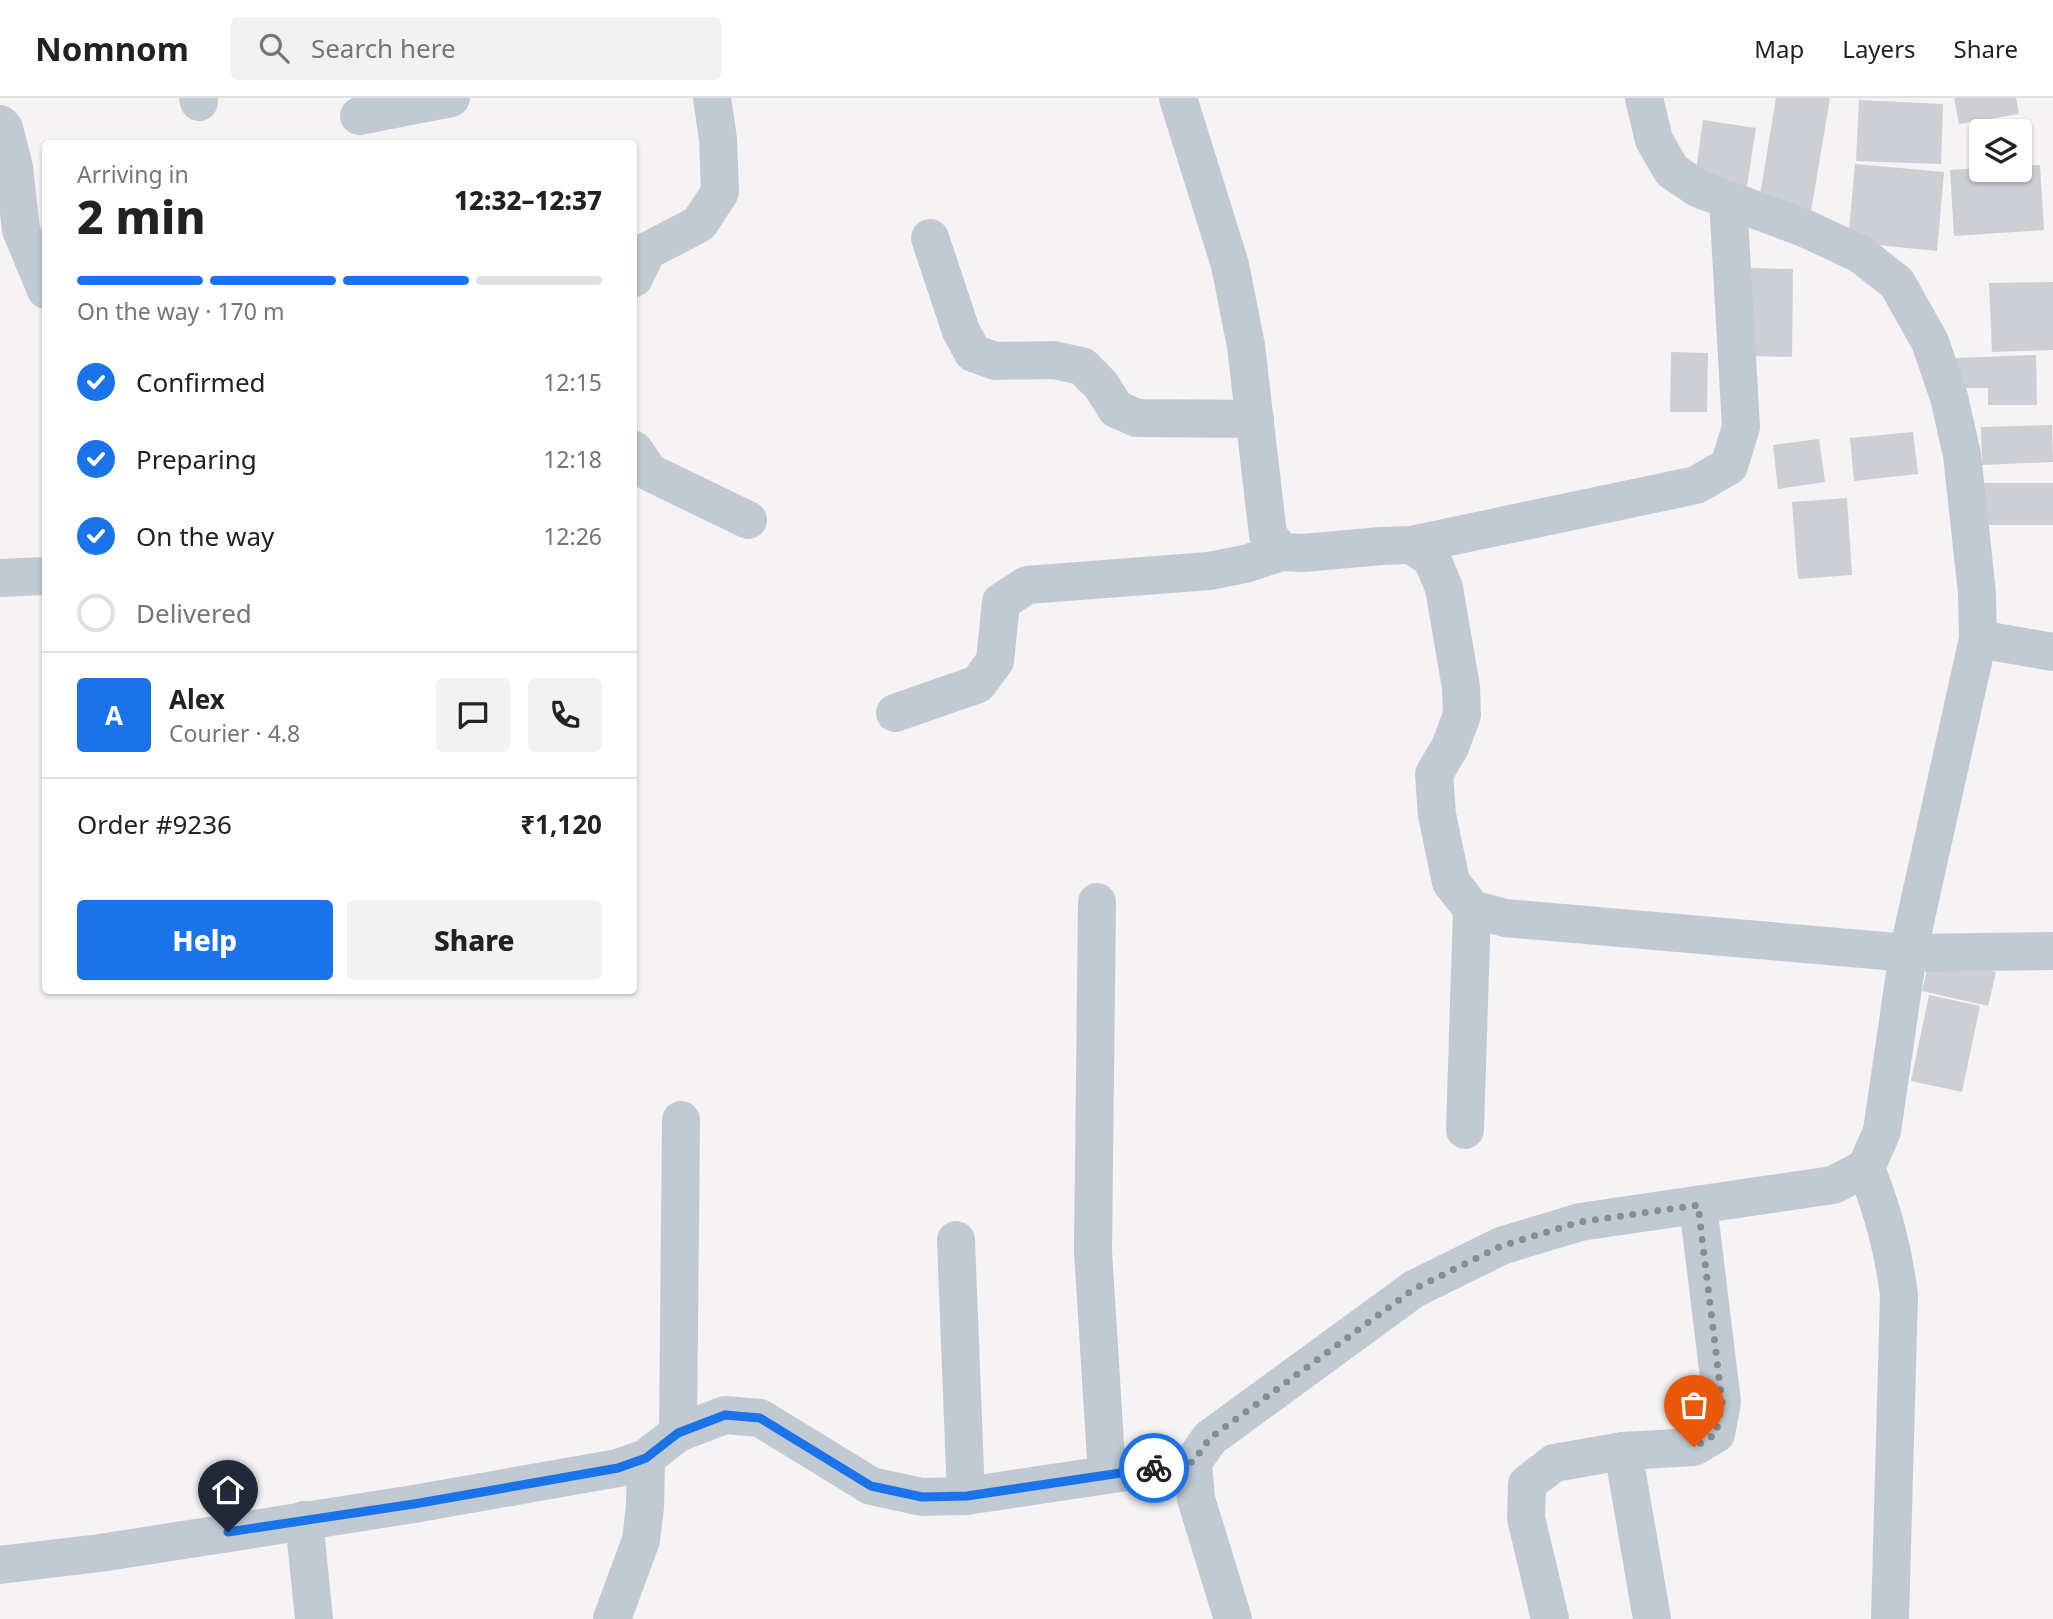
<!DOCTYPE html>
<meta charset="utf-8">
<style>
:root{--surface:#fff;--page:#f2f2f2;--text:#222;--muted:#767676;--line:#e0e0e0;--accent:#1a73e8}
body{margin:0;font-family:"Noto Sans",sans-serif;background:var(--page);color:var(--text);height:100vh;display:flex;flex-direction:column;font-size:26px;white-space:nowrap}
*{box-sizing:border-box;margin:0}
p{font-size:23px;color:var(--muted)}
.icon{flex:none;width:38px;height:38px;fill:none;stroke:currentColor;stroke-width:2;stroke-linecap:round;stroke-linejoin:round}
.map{position:relative;flex:1;overflow:hidden}
.panel{position:absolute;left:42px;top:42px;width:595px;height:854px;display:flex;flex-direction:column;background:var(--surface);border-radius:7px;box-shadow:0 2px 5px #0004}
.panel>*{flex:none}
.controls{position:absolute;left:1969px;top:21px;display:grid;gap:14px}
.controls a{display:grid;place-items:center;width:63px;height:63px;border-radius:7px;background:var(--surface);box-shadow:0 2px 5px #0004;font-size:35px}
.pin{position:absolute;display:grid;place-items:center;width:60px;height:60px;color:#fff;margin:-72px -30px;border-radius:50% 50% 50% 0;rotate:-45deg;box-shadow:0 0 7px #0007}
.pin .icon{rotate:45deg}
.courier{position:absolute;display:grid;place-items:center;width:70px;height:70px;margin:-35px;border:5px solid #1a73e8;border-radius:50%;background:#fff;color:#222;box-shadow:0 2px 9px #0007}
.summary em{font-style:normal;font-weight:800}
.summary div{display:flex;flex-direction:column-reverse}
.summary{display:flex;align-items:center;justify-content:space-between;height:119px;padding:0 35px}
h1{font-size:46px;font-weight:800;line-height:52px}
.bar{display:grid;grid-template-columns:repeat(4,1fr);gap:10px 7px;align-content:center;height:84px;padding:0 35px}
.bar i{height:9px;border-radius:5px;background:var(--line)}
.bar .active{background:var(--accent)}
.bar p{grid-column:span 4}
.line{display:flex;align-items:center;gap:18px;padding:0 35px;border-top:2px solid var(--line)}
.line div{flex:1}
.round{display:grid;place-items:center;flex:none;width:74px;height:74px;border-radius:7px;background:var(--page)}
ol{padding:0 35px;list-style:none}
li{display:flex;align-items:center;gap:21px;height:77px}
li p{margin-inline-start:auto}
li .icon{padding:7px;border-radius:50%;background:var(--accent);color:#fff;stroke-width:4}
li:last-child{color:var(--muted)}
li i{width:38px;height:38px;border:4px solid var(--line);border-radius:50%}
.cta{display:flex;gap:14px;margin-top:auto;padding:14px 35px}
.cta a{flex:1;height:80px;border-radius:7px;background:var(--accent);color:#fff;font-size:28px;font-weight:800;line-height:80px;text-align:center}
.cta a+a{background:var(--page);color:var(--text)}
header{display:flex;align-items:center;gap:42px;box-sizing:border-box;height:98px;padding:0 35px;background:var(--surface);border-bottom:2px solid var(--line)}
header strong{font-size:33px}
nav{display:flex;gap:38px;margin-inline-start:auto;font-size:24px}
.search{width:490px;height:63px;background:var(--page);display:flex;align-items:center;gap:18px;box-sizing:border-box;padding:0 24px;border-radius:7px;color:var(--muted);font-size:26px}
.map>svg:first-child{display:block}
.building{fill:#cdcfd5}
.lines{fill:none;stroke-linecap:round;stroke-linejoin:round}
.street{stroke:#c1cad2;stroke-width:38}
.done{stroke:#868d94;stroke-width:7;stroke-dasharray:0 12.6}
.route{stroke:#1a73e8;stroke-width:9}
</style>
<header>
<strong>Nomnom</strong>
<div class="search"><svg class="icon" aria-label="search" viewBox="0 0 24 24"><circle cx="10" cy="10" r="6"/><path d="M15 15l6 6"/></svg>Search here</div>
<nav><a>Map</a><a>Layers</a><a>Share</a></nav>
</header>
<div class="map">
<svg width="2053" height="1521" viewBox="0 0 2053 1521">
<rect width="100%" height="100%" fill="#f5f3f3"/>
<g class="building">
<path d="M1776,0H1830L1810,119L1758,110Z"/>
<path d="M1954,0H2016L2019,16L1959,26Z"/>
<path d="M1859,2L1943,6L1941,66L1856,63Z"/>
<path d="M1703,22L1756,30L1747,88L1695,80Z"/>
<path d="M1855,66L1944,74L1937,153L1848,144Z"/>
<path d="M2040,67L2044,132L1954,138L1950,72L1981,70L2020,72V68Z"/>
<path d="M1751,170L1793,171L1792,259L1750,258Z"/>
<path d="M2053,184V252L1992,254L1989,185Z"/>
<path d="M1671,254L1708,255L1707,314H1670Z"/>
<path d="M2036,257L2037,307H1988V290H1957L1955,260Z"/>
<path d="M2052,327L2053,364L1982,367L1981,329Z"/>
<path d="M1913,334L1918,376L1854,383L1850,340Z"/>
<path d="M1819,341L1825,384L1778,391L1773,347Z"/>
<rect x="1984" y="385" width="69" height="42"/>
<path d="M1847,400L1852,477L1798,481L1792,404Z"/>
<path d="M1930,859L1996,874L1988,908L1922,893Z"/>
<path d="M1929,897L1980,908L1962,994L1911,983Z"/>
</g>
<g class="lines">
<g class="street">
<path d="M198,0L199,4"/>
<path d="M1178,0L1230,167L1246,248L1268,437L1282,454L1303,455L1381,448L1411,447L1432,461L1444,490L1461,589L1462,617L1450,649L1434,676L1437,717L1451,784L1472,811L1505,820L1908,855L2053,853"/>
<path d="M359,18L451,0"/>
<path d="M0,26L4,30L14,69L21,132L46,192"/>
<path d="M930,140L961,233L973,255L995,263L1053,262L1082,268L1101,287L1116,311L1137,320L1255,321"/>
<path d="M634,180L647,153L699,126L720,94L718,41L712,0"/>
<path d="M634,352L649,374L748,422"/>
<path d="M1411,447L1696,387L1729,368L1741,329L1728,102"/>
<path d="M0,480L46,478"/>
<path d="M1978,541L2053,554"/>
<path d="M895,615L978,586L995,563L1001,504L1027,487L1209,473L1245,466L1282,454"/>
<path d="M1097,804L1093,1153L1107,1377"/>
<path d="M1465,1032L1472,811"/>
<path d="M1866,1070C1883,1114 1893,1150 1899,1197L1890,1521"/>
<path d="M956,1142L966,1398"/>
<path d="M678,1335L681,1022"/>
<path d="M1623,1353L1652,1521"/>
<path d="M304,1422L314,1521"/>
<path d="M0,1467L100,1455L414,1406L618,1370L646,1360L678,1335L725,1317L760,1320L871,1388L922,1399L966,1398L1193,1364"/>
<path d="M612,1521L641,1442L645,1409L646,1360"/>
<path d="M1233,1521L1196,1401L1193,1364L1210,1340L1414,1191L1501,1148L1580,1124L1833,1087L1866,1070L1882,1033L1908,855L1978,541L1977,495L1962,357L1949,299L1930,244L1897,185L1860,156L1804,130L1699,91L1672,73L1654,42L1644,0"/>
<path d="M1550,1521L1526,1420L1527,1386L1554,1365L1623,1353L1694,1349L1716,1336L1722,1304L1698,1107"/>
</g>
</g>
<g class="lines">
<path class="done" d="M1154,1370L1193,1364L1210,1340L1414,1191L1501,1148L1580,1124L1698,1107L1722,1304L1716,1336L1694,1349"/>
<path class="route" d="M228,1434L414,1406L618,1370L646,1360L678,1335L725,1317L760,1320L871,1388L922,1399L967,1398L1154,1370"/>
</g>
</svg>
<div class="controls">
<a><svg class="icon" aria-label="layers" viewBox="0 0 24 24"><path d="M12 4l9 5-9 5-9-5zM3 14l9 5 9-5"/></svg></a>
</div>
<div class="pin" style="left:1694px;top:1349px;background:#ea580c"><svg class="icon" aria-label="bag" viewBox="0 0 24 24"><path d="M5 8h14l-1 12H6zM9 8a3 3 0 0 1 6 0"/></svg></div>
<div class="pin" style="left:228px;top:1434px;background:#1f2937"><svg class="icon" aria-label="home" viewBox="0 0 24 24"><path d="M3 11l9-7 9 7M6 9v11h12V9"/></svg></div>
<div class="courier" style="left:1154px;top:1370px"><svg class="icon" aria-label="bike" viewBox="0 0 24 24"><circle cx="6" cy="16" r="4"/><circle cx="18" cy="16" r="4"/><path d="M6 16l4-8h5l3 8M10 8l3 8H6M13 5h3"/></svg></div>
<section class="panel">
<div class="summary"><div><h1>2 min</h1><p>Arriving in</p></div><em>12:32–12:37</em></div>
<div class="bar"><i class="active"></i><i class="active"></i><i class="active"></i><i></i><p>On the way · 170 m</p></div>
<ol>
<li><svg class="icon" aria-label="check" viewBox="0 0 24 24"><path d="M5 12l5 5 9-10"/></svg>Confirmed<p>12:15</p></li>
<li><svg class="icon" aria-label="check" viewBox="0 0 24 24"><path d="M5 12l5 5 9-10"/></svg>Preparing<p>12:18</p></li>
<li><svg class="icon" aria-label="check" viewBox="0 0 24 24"><path d="M5 12l5 5 9-10"/></svg>On the way<p>12:26</p></li>
<li><i></i>Delivered</li>
</ol>
<div class="line" style="height:126px"><b class="round" style="background:var(--accent);color:#fff">A</b><div><b>Alex</b><p>Courier · 4.8</p></div><a class="round"><svg class="icon" aria-label="chat" viewBox="0 0 24 24"><path d="M4 5h16v11H9l-5 4z"/></svg></a><a class="round"><svg class="icon" aria-label="phone" viewBox="0 0 24 24"><path d="M5 4h4l2 5-3 2q2 4 5 5l2-3 5 2v4C11 20 4 13 5 4z"/></svg></a></div>
<div class="line" style="height:91px"><div>Order #9236</div><b>₹1,120</b></div>
<div class="cta"><a>Help</a><a>Share</a></div>
</section>
</div>
